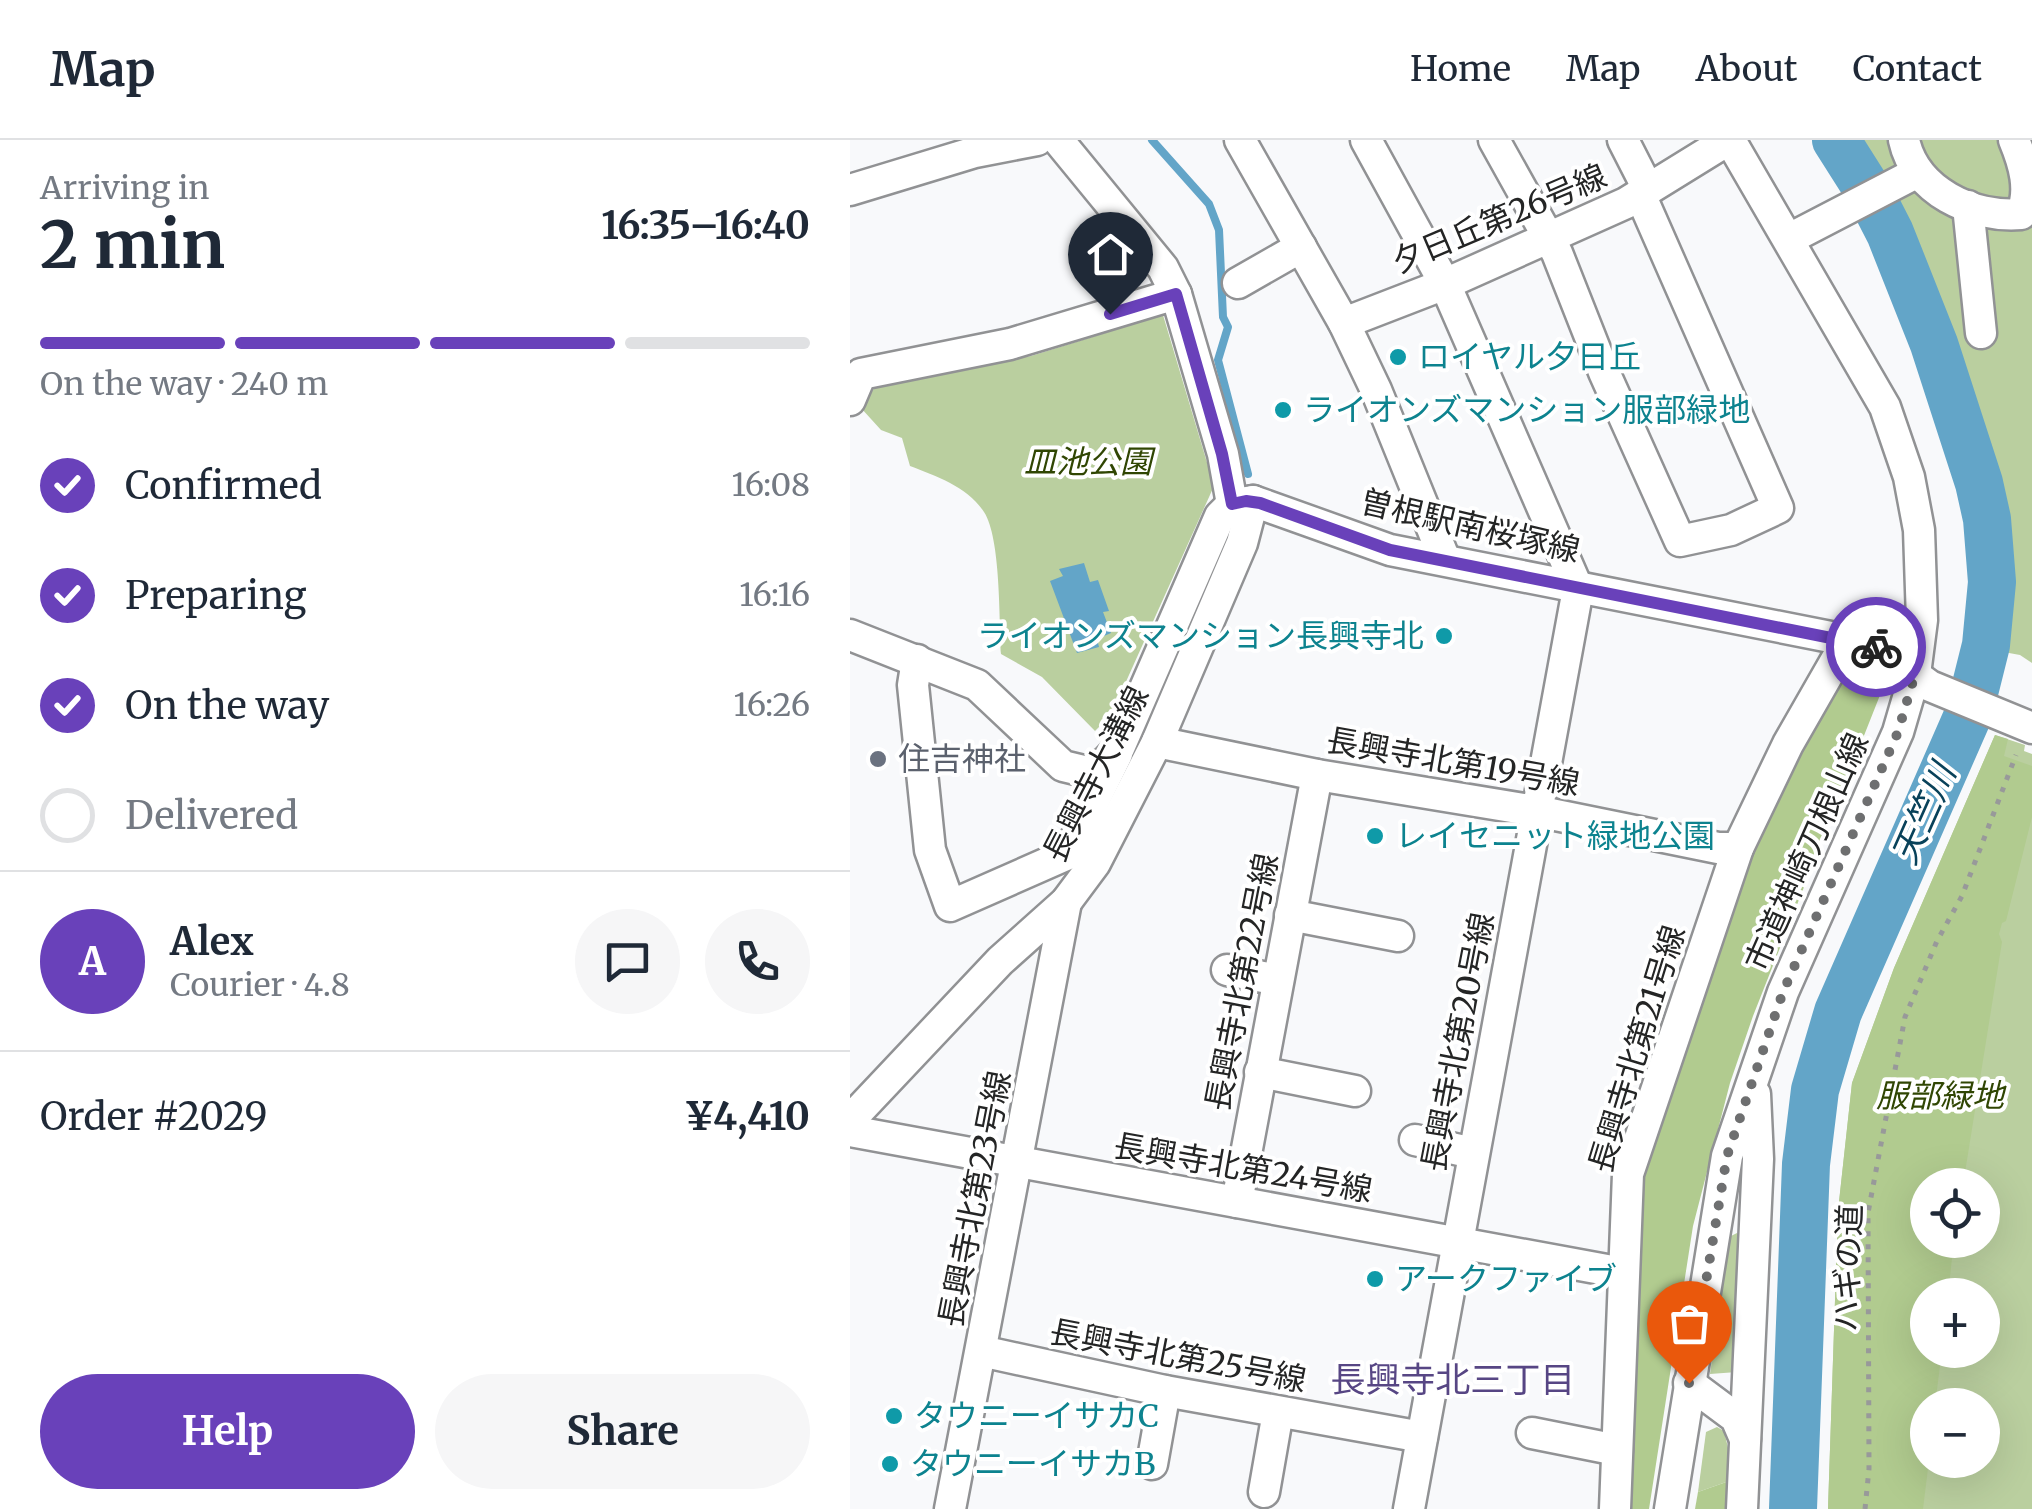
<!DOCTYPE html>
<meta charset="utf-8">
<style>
:root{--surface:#fff;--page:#f6f6f7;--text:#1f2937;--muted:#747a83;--line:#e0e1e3;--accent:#6941ba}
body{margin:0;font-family:Merriweather,"Noto Sans JP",serif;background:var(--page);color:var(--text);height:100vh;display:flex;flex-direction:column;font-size:38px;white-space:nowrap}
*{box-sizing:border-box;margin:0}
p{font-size:32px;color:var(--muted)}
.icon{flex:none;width:55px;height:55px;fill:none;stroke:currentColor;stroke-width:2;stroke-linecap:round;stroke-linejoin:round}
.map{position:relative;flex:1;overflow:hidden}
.panel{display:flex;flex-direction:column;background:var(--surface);width:850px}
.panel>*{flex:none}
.buttons{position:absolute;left:1060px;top:1028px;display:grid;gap:20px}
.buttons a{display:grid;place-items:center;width:90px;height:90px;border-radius:50%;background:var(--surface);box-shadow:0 10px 40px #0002;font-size:50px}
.pin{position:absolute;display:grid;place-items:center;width:85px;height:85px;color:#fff;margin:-102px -42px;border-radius:50% 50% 50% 0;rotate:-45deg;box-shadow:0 0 10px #0007}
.pin .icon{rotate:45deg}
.courier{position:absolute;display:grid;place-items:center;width:100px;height:100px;margin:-50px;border:8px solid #6941ba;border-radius:50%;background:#fff;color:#222;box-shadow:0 2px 12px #0007}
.summary em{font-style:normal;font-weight:700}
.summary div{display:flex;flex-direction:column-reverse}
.summary{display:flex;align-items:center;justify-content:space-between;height:170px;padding:0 40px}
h1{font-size:65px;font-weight:700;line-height:75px}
.bar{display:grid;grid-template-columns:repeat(4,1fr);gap:15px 10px;align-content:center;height:120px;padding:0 40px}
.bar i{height:12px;border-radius:8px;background:var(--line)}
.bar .active{background:var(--accent)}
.bar p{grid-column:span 4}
.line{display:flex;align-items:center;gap:25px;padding:0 40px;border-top:2px solid var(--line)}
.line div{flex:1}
.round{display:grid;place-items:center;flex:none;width:105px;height:105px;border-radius:52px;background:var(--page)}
ol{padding:0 40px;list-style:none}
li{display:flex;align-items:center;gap:30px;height:110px}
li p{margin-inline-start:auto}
li .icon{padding:10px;border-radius:50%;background:var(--accent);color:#fff;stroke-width:4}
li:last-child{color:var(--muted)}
li i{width:55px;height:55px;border:5px solid var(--line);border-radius:50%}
.cta{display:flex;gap:20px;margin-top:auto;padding:20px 40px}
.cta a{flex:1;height:115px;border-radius:60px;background:var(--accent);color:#fff;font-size:40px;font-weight:700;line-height:115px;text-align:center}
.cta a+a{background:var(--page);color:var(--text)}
header{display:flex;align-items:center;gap:60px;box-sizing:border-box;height:140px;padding:0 50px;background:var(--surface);border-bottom:2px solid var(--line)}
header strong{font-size:48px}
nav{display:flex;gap:55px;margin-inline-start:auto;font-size:35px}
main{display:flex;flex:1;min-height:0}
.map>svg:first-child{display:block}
.green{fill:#bacf9f;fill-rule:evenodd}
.forest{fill:#b1cb8f}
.water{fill:#63a5c8}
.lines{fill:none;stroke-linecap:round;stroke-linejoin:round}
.stream{stroke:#63a5c8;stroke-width:8}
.river{stroke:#63a5c8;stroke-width:48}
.minor-casing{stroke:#919294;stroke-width:35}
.path{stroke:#98999a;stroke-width:5;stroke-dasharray:5 8;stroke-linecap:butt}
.minor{stroke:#fff;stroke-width:30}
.done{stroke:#6e6f70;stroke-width:10;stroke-dasharray:0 18}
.route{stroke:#6941ba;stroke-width:12}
.culture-dot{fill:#0f9aa8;stroke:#fff;stroke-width:4}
.worship-dot{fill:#6b7280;stroke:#fff;stroke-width:4}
.labels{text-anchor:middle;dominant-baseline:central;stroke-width:8;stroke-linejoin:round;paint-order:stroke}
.street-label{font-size:32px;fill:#242525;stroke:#fff}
.culture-label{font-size:32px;fill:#0d838f;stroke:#fff;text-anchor:start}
.park-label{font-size:32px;font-style:italic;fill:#304603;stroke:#fff}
.worship-label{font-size:32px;fill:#5b616d;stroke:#fff;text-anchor:start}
.water-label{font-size:35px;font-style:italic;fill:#09425a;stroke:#fff}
.neighbourhood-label{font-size:35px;fill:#574684;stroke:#fff}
</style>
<header>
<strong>Map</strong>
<nav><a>Home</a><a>Map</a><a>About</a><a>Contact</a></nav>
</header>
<main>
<section class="panel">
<div class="summary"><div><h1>2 min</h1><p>Arriving in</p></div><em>16:35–16:40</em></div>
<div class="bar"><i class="active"></i><i class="active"></i><i class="active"></i><i></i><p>On the way · 240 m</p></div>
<ol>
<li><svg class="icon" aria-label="check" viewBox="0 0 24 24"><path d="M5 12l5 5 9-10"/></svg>Confirmed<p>16:08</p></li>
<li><svg class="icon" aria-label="check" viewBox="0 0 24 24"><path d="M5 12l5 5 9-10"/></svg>Preparing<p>16:16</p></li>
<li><svg class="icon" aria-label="check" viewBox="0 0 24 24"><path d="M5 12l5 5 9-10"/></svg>On the way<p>16:26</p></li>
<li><i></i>Delivered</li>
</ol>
<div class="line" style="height:180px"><b class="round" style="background:var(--accent);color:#fff">A</b><div><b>Alex</b><p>Courier · 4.8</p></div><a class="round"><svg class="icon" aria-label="chat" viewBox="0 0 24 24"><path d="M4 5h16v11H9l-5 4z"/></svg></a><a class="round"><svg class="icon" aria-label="phone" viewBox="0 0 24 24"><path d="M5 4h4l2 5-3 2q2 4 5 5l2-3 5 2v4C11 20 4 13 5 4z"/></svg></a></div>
<div class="line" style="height:130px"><div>Order #2029</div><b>¥4,410</b></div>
<div class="cta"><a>Help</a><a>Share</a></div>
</section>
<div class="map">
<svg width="1182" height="1369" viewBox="0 0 1182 1369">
<rect width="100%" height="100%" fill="#f8f9fb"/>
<g class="green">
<path d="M1006,0H1182V523L1170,515L1148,511L1156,425L1145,342L1077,144L1029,35Z"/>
<path d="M313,175L364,346L261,575L245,591L192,537L151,514C149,480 151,398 134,372C118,347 86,336 60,326L52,298L31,290L11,268L27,244L181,216Z"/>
<path d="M1145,595L1175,605L1174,611L1182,614V1369H978L988,1071L1002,943L1044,828ZM1078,1045H1132V1100H1078ZM1078,1155H1132V1210H1078ZM1078,1265H1132V1320H1078Z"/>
<path d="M887,1093L893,1100L887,1232L860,1234L879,1097Z"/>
<path d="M867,1287L874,1291L880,1316L879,1341L848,1352L856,1292Z"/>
</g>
<g class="forest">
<path d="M996,525L1036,540L903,876L880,943L843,1086L799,1369H780L789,1036L899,712Z"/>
<path d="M1145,595L1158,599L1154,616L1182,626V677L1156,781L1152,783L1149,794L1152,802L1113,1045H1078V1100H1104L1098,1155H1078V1210H1092L1085,1265H1078L1079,1320L1073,1369H978L988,1071L1002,943L1044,828Z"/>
<path d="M879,1341V1369H845L848,1352Z"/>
</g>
<path class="water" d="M234,423L240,442L248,440L259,471L253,472L261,493L247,499L249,507L227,513L200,441L213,436L209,429Z"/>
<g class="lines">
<path class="stream" d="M302,0L359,64L369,90L373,177L378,187L368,220L398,334"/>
<path class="river" d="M943,1369L956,1024L965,950L988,872L1119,573L1136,505L1142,442L1137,379L1129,343L1084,204L1040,93L1019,52L986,0"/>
<g class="minor-casing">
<g id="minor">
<path d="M208,0L313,128L326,154"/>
<path d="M390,0L494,183L526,250L595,420"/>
<path d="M516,0L595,144L728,449L559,1369"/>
<path d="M644,0L707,113L754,232L830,401L881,390L928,368L790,54"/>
<path d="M773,0L798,49"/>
<path d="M1054,0C1065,51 1122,78 1171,74C1182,51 1174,24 1164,0"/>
<path d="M0,50L125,12L187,0"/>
<path d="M1118,66L1131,193"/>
<path d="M939,99L1068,32"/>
<path d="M388,143L451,107"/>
<path d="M494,183L595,144L776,63L878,0"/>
<path d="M0,260L11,234L160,204L326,154L373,314L382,364"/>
<path d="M0,495L127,545L213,626L238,632L256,622L269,608L370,376L382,364L403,361L540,410L1016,504L1035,513L1080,546L1182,588"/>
<path d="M67,520L63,545L80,710L100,766L218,714L267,614"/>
<path d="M307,602L467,635L686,671L868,708H888"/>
<path d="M440,775L548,796"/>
<path d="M377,830L428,840"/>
<path d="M410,932L505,951"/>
<path d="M0,980L150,821L216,762L245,723L307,602L392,403L403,361"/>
<path d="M0,991L773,1133"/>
<path d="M565,1000L623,1013"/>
<path d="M387,1062L467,635"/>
<path d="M131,1211L315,1251L572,1297"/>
<path d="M839,1243L886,1278L895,1299"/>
<path d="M682,1293L767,1310"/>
<path d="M302,1324L315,1251"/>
<path d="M414,1352L428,1272"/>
<path d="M100,1369L216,762"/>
<path d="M765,1369L778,1034L888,708L938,604L997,501"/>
<path d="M820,1369L877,1016L933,852L1048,592L1065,534L1072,480L1069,390L1059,337L1035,267L880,0"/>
<path d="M892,1369L908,1019L905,954"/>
</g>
</g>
<path class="path" d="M1015,1369L1019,1329L1018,1073L1055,877L1087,801L1112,756L1166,615"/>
<use href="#minor" class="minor"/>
</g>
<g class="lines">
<path class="done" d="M839,1243L877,1016L933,852L1048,592L1065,534L1026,507"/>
<path class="route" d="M260,174L326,154L372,314L382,364L396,361L410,363L540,410L1026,507"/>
</g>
<g class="culture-dot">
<circle cx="548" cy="217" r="10"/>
<circle cx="433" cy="270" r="10"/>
<circle cx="594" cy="496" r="10"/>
<circle cx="525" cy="696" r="10"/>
<circle cx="525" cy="1139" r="10"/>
<circle cx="44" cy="1276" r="10"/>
<circle cx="40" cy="1324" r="10"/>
</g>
<circle class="worship-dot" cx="28" cy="619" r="10"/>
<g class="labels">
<g class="street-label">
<text transform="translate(649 79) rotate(-23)">夕日丘第26号線</text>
<text transform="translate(620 386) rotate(13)">曽根駅南桜塚線</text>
<text transform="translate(603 622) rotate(10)">長興寺北第19号線</text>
<text transform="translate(246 634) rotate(-63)">長興寺大溝線</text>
<text transform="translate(957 712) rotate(-66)">市道神崎刀根山線</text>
<text transform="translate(392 842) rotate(-79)">長興寺北第22号線</text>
<text transform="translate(608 902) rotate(-79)">長興寺北第20号線</text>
<text transform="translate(787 909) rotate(-73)">長興寺北第21号線</text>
<text transform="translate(393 1028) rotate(10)">長興寺北第24号線</text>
<text transform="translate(125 1059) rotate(-79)">長興寺北第23号線</text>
<text transform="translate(998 1128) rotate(-88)">ハギの道</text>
<text transform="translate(328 1216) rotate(11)">長興寺北第25号線</text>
</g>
<g class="culture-label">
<text x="568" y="217">ロイヤル夕日丘</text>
<text x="453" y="270">ライオンズマンション服部緑地</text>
<text x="574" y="496" text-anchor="end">ライオンズマンション長興寺北</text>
<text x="545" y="696">レイセニット緑地公園</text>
<text x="545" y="1139">アークファイブ</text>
<text x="64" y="1276">タウニーイサカC</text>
<text x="60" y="1324">タウニーイサカB</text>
</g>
<g class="park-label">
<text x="238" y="322">皿池公園</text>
<text x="1090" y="956">服部緑地</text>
</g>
<g class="worship-label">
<text x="48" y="619">住吉神社</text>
</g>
<g class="water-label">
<text transform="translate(1074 674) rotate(-66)">天竺川</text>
</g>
<g class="neighbourhood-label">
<text x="603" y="1240">長興寺北三丁目</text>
</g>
</g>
</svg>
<div class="buttons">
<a><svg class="icon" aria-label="locate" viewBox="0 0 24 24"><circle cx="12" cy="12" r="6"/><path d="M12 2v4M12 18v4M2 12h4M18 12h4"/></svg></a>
<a>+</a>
<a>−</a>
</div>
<div class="pin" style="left:839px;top:1243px;background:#ea580c"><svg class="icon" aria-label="bag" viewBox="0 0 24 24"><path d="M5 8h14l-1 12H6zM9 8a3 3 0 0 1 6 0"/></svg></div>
<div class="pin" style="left:260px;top:174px;background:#1f2937"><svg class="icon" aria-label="home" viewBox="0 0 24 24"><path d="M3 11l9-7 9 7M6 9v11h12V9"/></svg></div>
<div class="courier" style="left:1026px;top:507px"><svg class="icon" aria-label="bike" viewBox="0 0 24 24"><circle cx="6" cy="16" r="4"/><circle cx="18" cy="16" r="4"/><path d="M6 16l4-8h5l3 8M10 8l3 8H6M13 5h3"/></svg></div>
</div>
</main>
